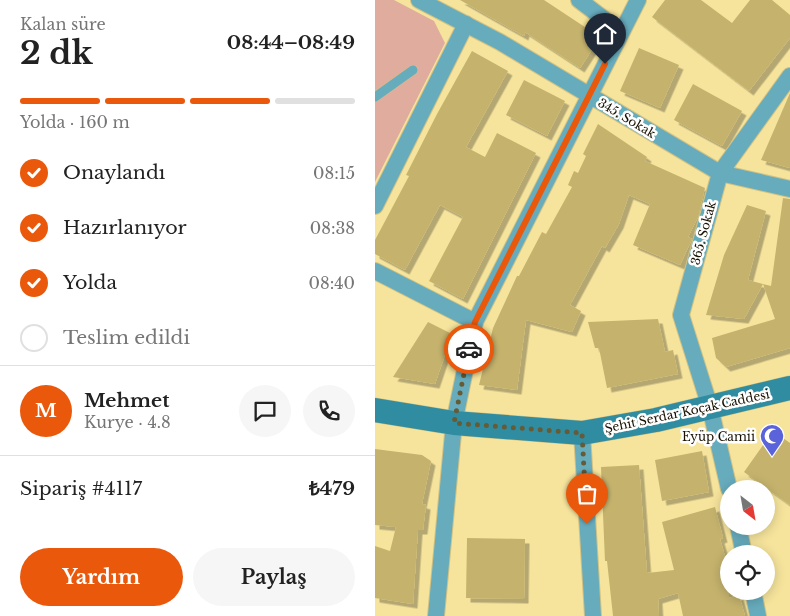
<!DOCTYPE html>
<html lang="tr">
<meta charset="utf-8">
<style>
:root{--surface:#fff;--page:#f6f6f6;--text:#222;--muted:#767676;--line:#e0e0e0;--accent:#ea580c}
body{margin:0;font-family:"Libre Baskerville",serif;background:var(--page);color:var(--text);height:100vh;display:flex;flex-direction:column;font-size:19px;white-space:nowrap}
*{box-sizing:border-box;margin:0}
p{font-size:16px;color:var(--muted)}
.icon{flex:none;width:28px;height:28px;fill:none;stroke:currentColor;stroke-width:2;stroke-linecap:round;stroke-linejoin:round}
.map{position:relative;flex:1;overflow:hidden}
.side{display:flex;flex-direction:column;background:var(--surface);width:375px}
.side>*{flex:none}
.needle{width:32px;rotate:149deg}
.tools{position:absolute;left:345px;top:480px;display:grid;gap:10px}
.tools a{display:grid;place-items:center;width:55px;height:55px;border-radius:50%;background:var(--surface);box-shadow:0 2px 12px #0003;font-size:25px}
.pin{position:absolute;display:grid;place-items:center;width:42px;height:42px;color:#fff;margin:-51px -21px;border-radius:50% 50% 50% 0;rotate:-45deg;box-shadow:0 0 5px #0007}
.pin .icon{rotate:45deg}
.courier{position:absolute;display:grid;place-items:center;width:50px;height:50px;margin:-25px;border:4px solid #ea580c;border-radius:50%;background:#fff;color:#222;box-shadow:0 1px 6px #0007}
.overview em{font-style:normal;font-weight:700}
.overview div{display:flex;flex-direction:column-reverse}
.overview{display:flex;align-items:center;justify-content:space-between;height:85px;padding:0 20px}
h1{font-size:32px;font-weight:700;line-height:38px}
.bar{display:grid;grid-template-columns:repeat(4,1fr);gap:8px 5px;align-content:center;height:60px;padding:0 20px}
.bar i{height:6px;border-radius:4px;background:var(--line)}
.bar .current{background:var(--accent)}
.bar p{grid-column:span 4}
.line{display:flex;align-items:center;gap:12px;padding:0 20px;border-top:1px solid var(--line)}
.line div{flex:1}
.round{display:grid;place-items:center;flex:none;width:52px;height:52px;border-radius:26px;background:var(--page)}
ol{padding:0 20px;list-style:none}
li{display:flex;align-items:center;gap:15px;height:55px}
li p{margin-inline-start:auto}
li .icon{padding:5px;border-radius:50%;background:var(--accent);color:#fff;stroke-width:4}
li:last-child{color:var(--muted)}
li i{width:28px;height:28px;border:2px solid var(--line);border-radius:50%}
.primary-button{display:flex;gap:10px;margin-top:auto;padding:10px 20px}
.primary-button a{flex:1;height:58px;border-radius:30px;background:var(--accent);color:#fff;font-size:20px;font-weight:700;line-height:58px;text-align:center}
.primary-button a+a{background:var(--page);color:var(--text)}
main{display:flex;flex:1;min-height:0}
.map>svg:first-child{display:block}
.green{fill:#e0ac9e}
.building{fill:#c5b36d;filter:url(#shadow)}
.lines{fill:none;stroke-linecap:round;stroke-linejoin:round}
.lane-casing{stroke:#d2c283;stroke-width:10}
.street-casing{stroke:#d2c283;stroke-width:18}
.secondary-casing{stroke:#d2c283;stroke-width:25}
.lane{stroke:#67acbd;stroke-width:9}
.street{stroke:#67acbd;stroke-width:16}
.secondary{stroke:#308ca1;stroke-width:24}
.done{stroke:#665b37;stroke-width:5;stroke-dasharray:0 9}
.route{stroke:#ea580c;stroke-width:6}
.labels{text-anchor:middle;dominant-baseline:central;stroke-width:5;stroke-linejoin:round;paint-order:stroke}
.street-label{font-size:12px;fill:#181100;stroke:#fff}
.poi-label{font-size:12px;fill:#181100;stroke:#fff;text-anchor:end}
</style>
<main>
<section class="side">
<div class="overview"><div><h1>2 dk</h1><p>Kalan süre</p></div><em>08:44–08:49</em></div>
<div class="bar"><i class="current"></i><i class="current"></i><i class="current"></i><i></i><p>Yolda · 160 m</p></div>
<ol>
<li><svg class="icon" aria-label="check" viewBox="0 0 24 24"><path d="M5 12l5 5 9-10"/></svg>Onaylandı<p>08:15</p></li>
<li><svg class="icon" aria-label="check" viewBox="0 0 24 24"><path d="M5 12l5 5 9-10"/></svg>Hazırlanıyor<p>08:38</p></li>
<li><svg class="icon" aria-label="check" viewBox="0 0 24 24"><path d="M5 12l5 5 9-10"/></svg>Yolda<p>08:40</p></li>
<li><i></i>Teslim edildi</li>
</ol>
<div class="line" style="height:90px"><b class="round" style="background:var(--accent);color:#fff">M</b><div><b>Mehmet</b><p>Kurye · 4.8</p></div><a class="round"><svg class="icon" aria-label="chat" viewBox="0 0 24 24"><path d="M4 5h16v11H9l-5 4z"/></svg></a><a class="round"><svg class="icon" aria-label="phone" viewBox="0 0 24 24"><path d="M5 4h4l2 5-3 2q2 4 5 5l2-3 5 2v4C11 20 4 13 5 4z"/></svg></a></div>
<div class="line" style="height:65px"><div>Sipariş #4117</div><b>₺479</b></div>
<div class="primary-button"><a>Yardım</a><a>Paylaş</a></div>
</section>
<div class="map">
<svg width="415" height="616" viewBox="0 0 415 616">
<defs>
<filter id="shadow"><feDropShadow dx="4.5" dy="4.5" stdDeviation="0" flood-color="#0004"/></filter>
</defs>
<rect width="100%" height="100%" fill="#f6e49c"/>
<path class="green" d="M0,0H19L59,21L70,43L0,182Z"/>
<g class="building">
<path d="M85,0H169L225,37L205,68L150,32L149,36Z"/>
<path d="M290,0H326L357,23L375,0H397L415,15V38L374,91L277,17Z"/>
<path d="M264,48L304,65L285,108L245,91Z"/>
<path d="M97,51L133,71L91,147L110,157L122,133L161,153L88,299L54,281L88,217L65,205L30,270L0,254V240L34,176L31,175L62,114Z"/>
<path d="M149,80L190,101L172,136L131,115Z"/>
<path d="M318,84L367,111L347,146L299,120Z"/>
<path d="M415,93V168L386,160Z"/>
<path d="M223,124L272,157L270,161L330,188L323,217L313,237L317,239L305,265L258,245L275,204L254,195L244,224L230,248L227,246L195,305L206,311L197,332L151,320L142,390L104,385L118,328L142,276H144L167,232L171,234L197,187L193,185L199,171L203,173L211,156L208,154Z"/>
<path d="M408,198L415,199V348L351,367L341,358L337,338L400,319L388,284L396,286Z"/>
<path d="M372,205L391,211L373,280L388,284L369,319L331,315L349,255Z"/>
<path d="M283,319L290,352L298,350L303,374L232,388L224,348H220L213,322Z"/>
<path d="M53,322L77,334L60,384L18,377Z"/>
<path d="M398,431L415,443V505L369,472Z"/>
<path d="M0,449L47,455L56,461L47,504L51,505L48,530H43L38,604L0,598V546L15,551L21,527L0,525Z"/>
<path d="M327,451L334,492L287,501L280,460Z"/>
<path d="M264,465L272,573L299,570L287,522L340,507L348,538L345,539L354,570V598L364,595L370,616H308L303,593L283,599L284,616H238L232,561H230L226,467Z"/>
<path d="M92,538L150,539L149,599L91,598Z"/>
</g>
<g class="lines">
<g class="lane-casing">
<path id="lane" d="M0,97L38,70"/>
</g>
<g class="street-casing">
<g id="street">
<path d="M44,0L125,42L345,173L415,189"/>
<path d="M204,0L246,32"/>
<path d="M0,206L91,24"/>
<path d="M0,271L100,322"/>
<path d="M207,433L218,616"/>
<path d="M354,489L335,407L306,315L345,173L415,76"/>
<path d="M363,526L369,554"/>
<path d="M378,591L383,616"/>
<path d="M61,616L79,423L100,322L263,0"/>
</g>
</g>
<g class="secondary-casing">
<path id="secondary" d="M0,410L79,423L207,433L281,420L415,388"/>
</g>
<use href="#lane" class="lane"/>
<use href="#street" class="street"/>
<use href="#secondary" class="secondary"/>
</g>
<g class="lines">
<path class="done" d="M94,349L79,423L207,433L212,524"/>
<path class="route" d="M94,349L100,322L230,64"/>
</g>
<defs>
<g id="mosque-pin" transform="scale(1.25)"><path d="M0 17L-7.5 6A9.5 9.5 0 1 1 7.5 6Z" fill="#5a63da" stroke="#fff"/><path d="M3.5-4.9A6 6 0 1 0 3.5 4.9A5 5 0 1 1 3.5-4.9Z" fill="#fff"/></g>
</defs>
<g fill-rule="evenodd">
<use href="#mosque-pin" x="397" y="436"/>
</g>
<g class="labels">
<g class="street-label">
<text transform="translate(252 118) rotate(31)">345. Sokak</text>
<text transform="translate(328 233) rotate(-75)">365. Sokak</text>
<text transform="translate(312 411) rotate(-12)">Şehit Serdar Koçak Caddesi</text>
</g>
<g class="poi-label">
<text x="380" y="436">Eyüp Camii</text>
</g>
</g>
</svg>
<div class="tools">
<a><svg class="needle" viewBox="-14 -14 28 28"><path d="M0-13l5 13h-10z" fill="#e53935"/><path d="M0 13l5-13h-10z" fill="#767676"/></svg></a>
<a><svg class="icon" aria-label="locate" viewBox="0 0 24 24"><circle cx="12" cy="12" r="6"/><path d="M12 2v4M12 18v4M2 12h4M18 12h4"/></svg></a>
</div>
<div class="pin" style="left:212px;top:524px;background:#ea580c"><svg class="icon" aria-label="bag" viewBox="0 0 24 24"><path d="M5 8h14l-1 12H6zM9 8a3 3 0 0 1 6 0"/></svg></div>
<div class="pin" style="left:230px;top:64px;background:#1f2937"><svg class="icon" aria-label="home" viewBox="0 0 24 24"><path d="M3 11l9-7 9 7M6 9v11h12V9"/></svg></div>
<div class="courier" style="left:94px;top:349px"><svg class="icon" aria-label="car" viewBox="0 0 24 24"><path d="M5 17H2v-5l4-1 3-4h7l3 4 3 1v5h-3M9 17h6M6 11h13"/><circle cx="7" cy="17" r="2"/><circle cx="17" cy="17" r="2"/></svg></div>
</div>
</main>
